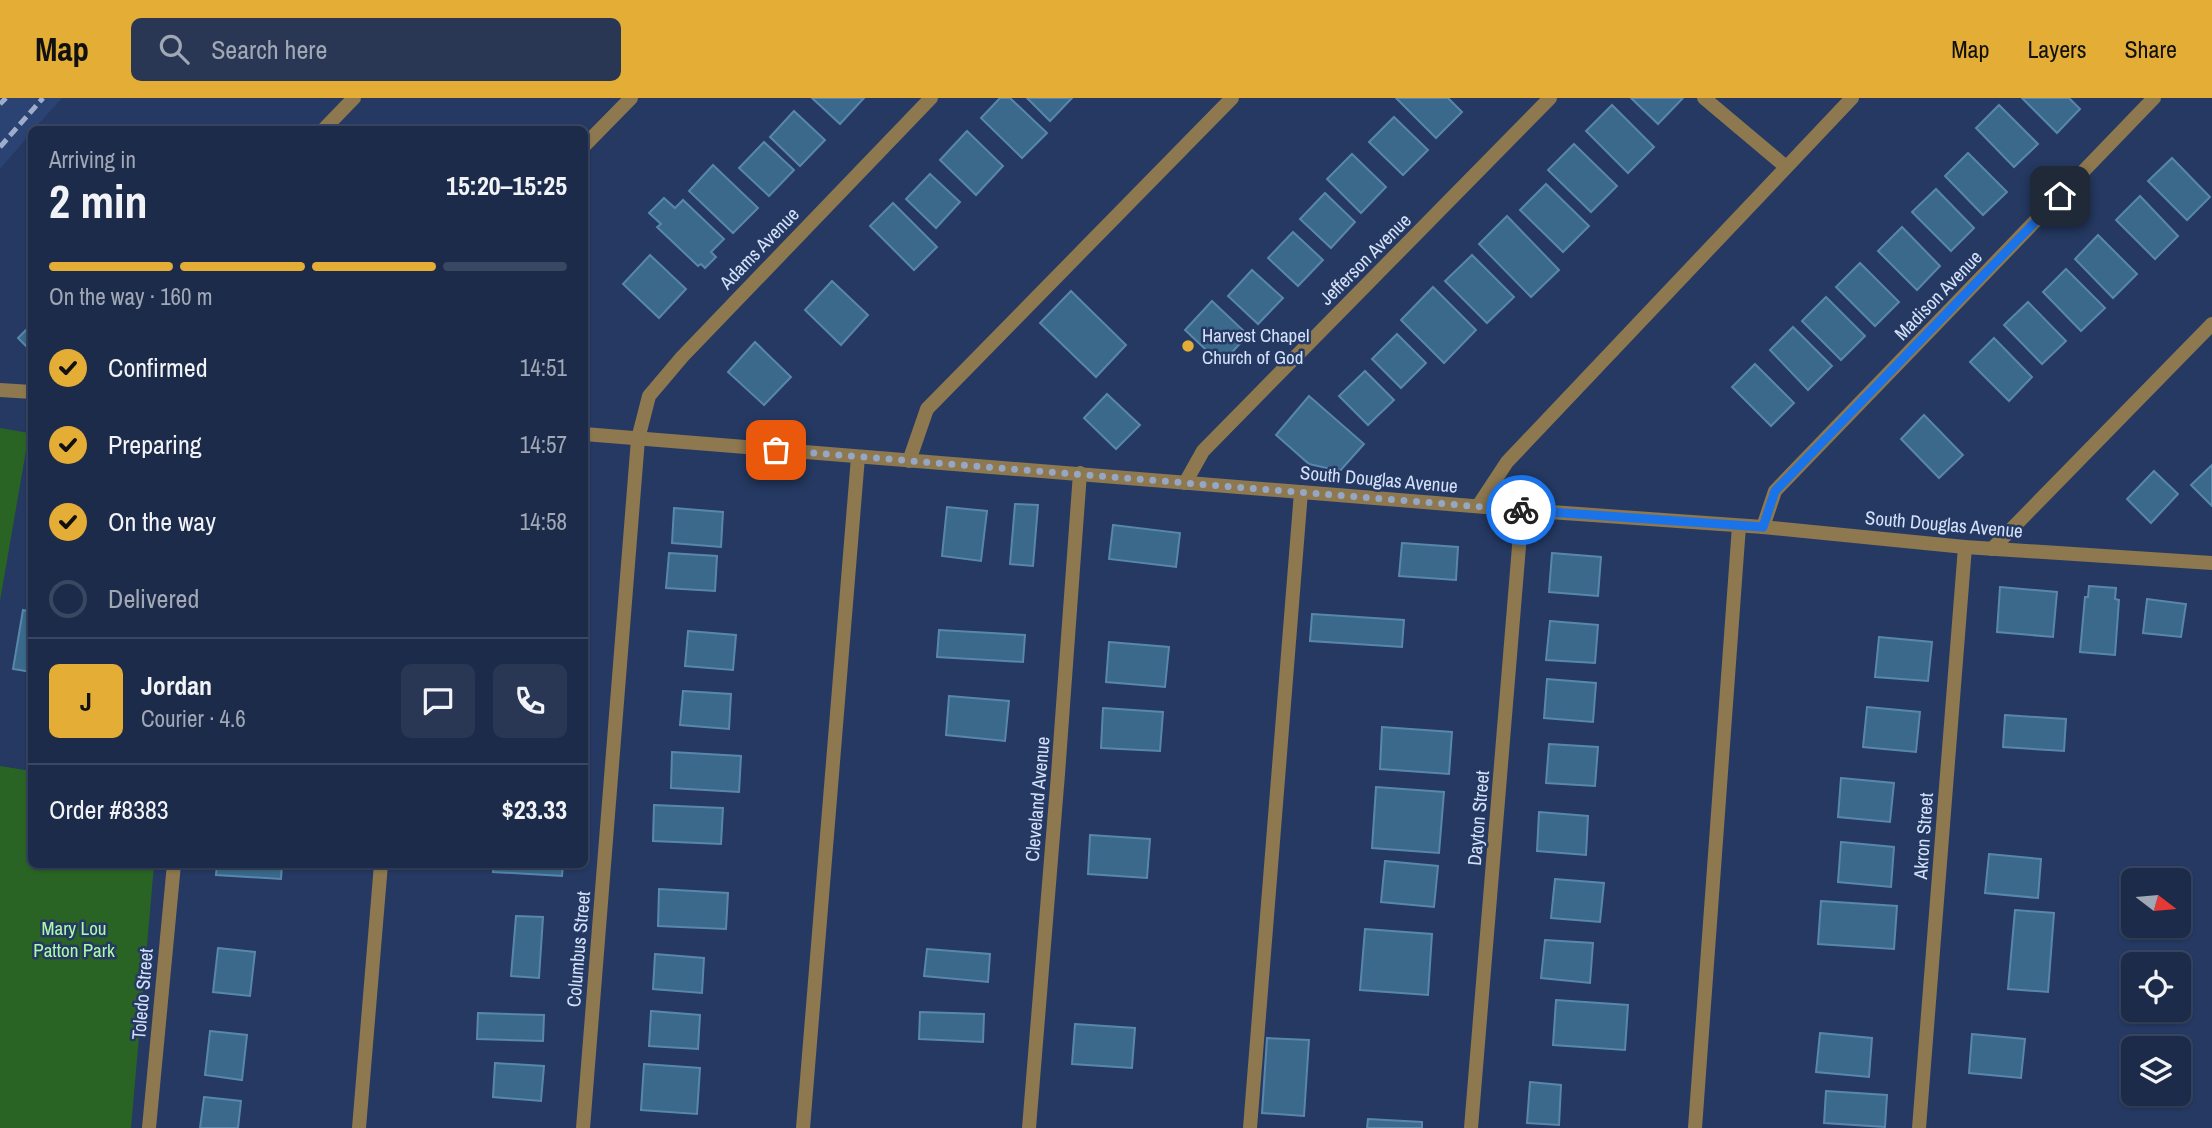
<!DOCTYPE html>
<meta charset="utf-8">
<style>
:root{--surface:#1c2b4a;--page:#293754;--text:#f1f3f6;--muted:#a0a7b5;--line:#3a4762;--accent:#e4ad35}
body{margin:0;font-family:"Archivo Narrow",sans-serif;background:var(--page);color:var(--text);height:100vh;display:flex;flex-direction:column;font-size:26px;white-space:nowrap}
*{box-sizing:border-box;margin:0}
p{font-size:23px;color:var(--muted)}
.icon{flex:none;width:38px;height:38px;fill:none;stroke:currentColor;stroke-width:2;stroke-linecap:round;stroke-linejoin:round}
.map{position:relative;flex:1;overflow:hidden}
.panel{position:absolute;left:28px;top:28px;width:560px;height:742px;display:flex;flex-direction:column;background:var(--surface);border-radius:10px;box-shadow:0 2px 5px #0004,0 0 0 2px var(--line)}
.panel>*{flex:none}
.needle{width:46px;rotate:106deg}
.controls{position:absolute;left:2121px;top:770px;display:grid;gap:14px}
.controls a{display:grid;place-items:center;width:70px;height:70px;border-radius:10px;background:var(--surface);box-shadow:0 2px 5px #0004,0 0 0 2px var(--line);font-size:35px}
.pin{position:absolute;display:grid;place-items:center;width:60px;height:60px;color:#fff;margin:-30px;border-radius:14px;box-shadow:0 4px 10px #0006}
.courier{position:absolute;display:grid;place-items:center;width:70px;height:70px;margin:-35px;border:5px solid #1a73e8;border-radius:50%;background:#fff;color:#222;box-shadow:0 2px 9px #0007}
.headline em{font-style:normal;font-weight:700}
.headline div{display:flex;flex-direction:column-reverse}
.headline{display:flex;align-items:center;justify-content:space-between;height:119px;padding:0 21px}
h1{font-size:46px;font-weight:700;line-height:52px}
.bar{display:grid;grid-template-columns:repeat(4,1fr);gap:10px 7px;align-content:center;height:84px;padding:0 21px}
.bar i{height:9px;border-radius:5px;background:var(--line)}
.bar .on{background:var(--accent)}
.bar p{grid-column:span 4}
.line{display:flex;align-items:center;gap:18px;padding:0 21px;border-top:2px solid var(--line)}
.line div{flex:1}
.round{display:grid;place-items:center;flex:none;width:74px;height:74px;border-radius:10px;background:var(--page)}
ol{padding:0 21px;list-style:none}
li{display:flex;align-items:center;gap:21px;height:77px}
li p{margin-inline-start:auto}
li .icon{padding:7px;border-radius:50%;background:var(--accent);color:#111;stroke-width:4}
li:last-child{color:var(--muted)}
li i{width:38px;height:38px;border:4px solid var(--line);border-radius:50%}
header{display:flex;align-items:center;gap:42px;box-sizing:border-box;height:98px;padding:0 35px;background:var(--accent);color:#111}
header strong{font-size:33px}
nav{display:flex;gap:38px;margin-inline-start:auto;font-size:24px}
.search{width:490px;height:63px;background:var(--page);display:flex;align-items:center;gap:18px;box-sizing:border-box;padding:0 24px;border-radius:10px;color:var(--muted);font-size:26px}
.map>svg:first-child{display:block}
.built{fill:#2b4372}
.green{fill:#296425}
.building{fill:#3a698c;stroke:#5887ab;stroke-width:2}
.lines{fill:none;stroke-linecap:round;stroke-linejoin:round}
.lane{stroke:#8d784f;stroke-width:14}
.street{stroke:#8d784f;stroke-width:14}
.rail{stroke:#9eadcb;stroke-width:5;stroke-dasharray:10 5;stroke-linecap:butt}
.done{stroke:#96a6c5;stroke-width:7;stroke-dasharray:0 12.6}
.route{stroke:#1a73e8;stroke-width:9}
.poi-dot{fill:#e4ad35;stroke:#253962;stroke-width:2.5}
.labels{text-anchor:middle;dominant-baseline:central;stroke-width:5;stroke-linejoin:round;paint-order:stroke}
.street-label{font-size:19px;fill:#d3e1fa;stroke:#253962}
.poi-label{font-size:19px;fill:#d3e1fa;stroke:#253962;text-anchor:start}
.park-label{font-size:19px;fill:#adfba7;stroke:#253962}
</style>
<header>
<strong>Map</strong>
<div class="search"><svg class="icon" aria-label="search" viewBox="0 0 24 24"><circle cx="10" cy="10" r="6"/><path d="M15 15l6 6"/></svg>Search here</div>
<nav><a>Map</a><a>Layers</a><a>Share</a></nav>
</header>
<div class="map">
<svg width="2212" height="1030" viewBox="0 0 2212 1030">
<rect width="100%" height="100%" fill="#253962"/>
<path class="built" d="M0,0H62L34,31L32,32L31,35L0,71Z"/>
<g class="green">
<path d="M0,330L29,335L0,503Z"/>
<path d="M0,668L31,673L32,766L154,767L131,1030H0Z"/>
</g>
<g class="building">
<path d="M812,0H864L840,26Z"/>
<path d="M1000,0H1010L1047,35L1022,60L981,20Z"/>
<path d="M1027,0H1072L1050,23Z"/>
<path d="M1396,0H1448L1462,14L1436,40Z"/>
<path d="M1631,0H1683L1658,26Z"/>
<path d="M2022,0H2069L2080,11L2057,35Z"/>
<path d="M1612,7L1654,49L1628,75L1586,33Z"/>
<path d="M1999,7L2038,46L2014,69L1976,30Z"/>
<path d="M794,13L825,42L800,68L770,39Z"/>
<path d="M1394,19L1428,52L1403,77L1369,44Z"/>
<path d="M967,33L1003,68L976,97L940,62Z"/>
<path d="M764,44L794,72L769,98L739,70Z"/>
<path d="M1574,46L1617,88L1591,114L1548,72Z"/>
<path d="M1968,55L2007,94L1983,117L1945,78Z"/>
<path d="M1352,56L1386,89L1361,115L1327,81Z"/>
<path d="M2172,60L2210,99L2187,122L2148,83Z"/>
<path d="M713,67L758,110L733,135L689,93Z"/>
<path d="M930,76L960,104L936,130L906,101Z"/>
<path d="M1546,86L1589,128L1563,154L1520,112Z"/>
<path d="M1936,91L1974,130L1951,153L1912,114Z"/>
<path d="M1325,95L1355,124L1331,150L1300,121Z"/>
<path d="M2140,98L2178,138L2155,161L2116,122Z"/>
<path d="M664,100L675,110L683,102L724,141L711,154L716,159L705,170L701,166L698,168L657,129L661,126L649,115Z"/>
<path d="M893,105L937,149L914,172L870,128Z"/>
<path d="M1507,118L1559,172L1531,199L1479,146Z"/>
<path d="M1902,129L1940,168L1917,192L1878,153Z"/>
<path d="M1293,134L1323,162L1298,188L1268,160Z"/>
<path d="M2098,137L2137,176L2113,200L2075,161Z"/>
<path d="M650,157L686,191L659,220L623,186Z"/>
<path d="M1472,157L1514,199L1487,225L1445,183Z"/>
<path d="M1860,165L1899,204L1875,228L1836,189Z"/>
<path d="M2066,171L2105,210L2081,233L2043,194Z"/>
<path d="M1252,172L1283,200L1258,226L1228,198Z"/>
<path d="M832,183L868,217L841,247L805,212Z"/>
<path d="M1433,189L1476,232L1444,265L1401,222Z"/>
<path d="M1071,193L1126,247L1096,279L1040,225Z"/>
<path d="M1826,199L1865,238L1841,262L1802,223Z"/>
<path d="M1212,203L1248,237L1221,266L1185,232Z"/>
<path d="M2028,204L2066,243L2042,266L2004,227Z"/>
<path d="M32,226V254L18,240Z"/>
<path d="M1793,229L1832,268L1808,292L1770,252Z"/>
<path d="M1397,236L1426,265L1401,290L1372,261Z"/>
<path d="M1994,240L2032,279L2009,303L1970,264Z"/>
<path d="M755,244L791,279L764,307L728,274Z"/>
<path d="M1755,266L1794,305L1771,328L1732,289Z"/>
<path d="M1365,273L1394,302L1368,327L1339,298Z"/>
<path d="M1107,296L1140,327L1116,351L1084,320Z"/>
<path d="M1309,298L1364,346L1340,373L1309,366L1276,337Z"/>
<path d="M1924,317L1963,357L1939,380L1901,341Z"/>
<path d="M2212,367V408L2191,387Z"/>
<path d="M2154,373L2178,396L2151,425L2127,401Z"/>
<path d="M1015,406L1038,407L1033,468L1010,466Z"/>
<path d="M947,409L987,413L981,463L942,458Z"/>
<path d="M674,410L723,414L721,449L672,445Z"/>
<path d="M1113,427L1180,435L1176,469L1109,461Z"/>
<path d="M1402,445L1458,449L1456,482L1399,478Z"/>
<path d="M669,455L717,458L715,493L666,490Z"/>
<path d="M1552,455L1601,459L1598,498L1549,494Z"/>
<path d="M2089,488L2116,490L2115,501L2119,502L2115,557L2080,554L2085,499H2088Z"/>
<path d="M2000,489L2057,494L2053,539L1997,534Z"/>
<path d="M2147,501L2186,506L2181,539L2143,535Z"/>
<path d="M23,512L32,514V574L13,571Z"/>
<path d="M1312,516L1404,522L1402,549L1310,543Z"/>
<path d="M1550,523L1598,527L1595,565L1546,562Z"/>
<path d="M939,532L1025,537L1023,564L937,559Z"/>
<path d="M688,533L736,537L733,572L685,568Z"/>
<path d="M1879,539L1932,544L1928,583L1875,579Z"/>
<path d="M1109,544L1169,549L1165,589L1106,584Z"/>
<path d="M1547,581L1596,585L1593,624L1544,620Z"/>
<path d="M683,593L731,596L729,631L680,627Z"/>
<path d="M949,598L1009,603L1005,643L946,637Z"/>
<path d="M1867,609L1920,614L1916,654L1863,649Z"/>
<path d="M1103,610L1163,614L1160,653L1101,650Z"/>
<path d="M2005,617L2066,621L2064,653L2003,649Z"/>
<path d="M1382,629L1452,634L1449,676L1380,671Z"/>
<path d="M1549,646L1598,649L1595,688L1546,685Z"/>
<path d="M672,654L741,658L739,694L671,690Z"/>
<path d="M1841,680L1894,685L1890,724L1838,719Z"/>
<path d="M1376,689L1444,694L1439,755L1372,750Z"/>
<path d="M654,707L723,710L721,746L653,743Z"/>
<path d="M1539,714L1588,718L1586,757L1537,753Z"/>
<path d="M1090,737L1150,741L1147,780L1088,776Z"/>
<path d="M1841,744L1894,749L1891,789L1838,784Z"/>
<path d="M1989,756L2041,761L2038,800L1985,795Z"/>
<path d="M1385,763L1438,768L1434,809L1381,804Z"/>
<path d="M217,766H282L281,781L216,777Z"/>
<path d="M494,766H563L562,778L493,774Z"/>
<path d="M1555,781L1604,785L1600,824L1551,820Z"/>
<path d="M659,791L728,795L726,831L658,828Z"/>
<path d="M1821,803L1897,808L1894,851L1818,846Z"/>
<path d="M2015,812L2054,815L2048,894L2008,891Z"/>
<path d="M516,818L543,819L539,880L511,878Z"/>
<path d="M1365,831L1432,836L1428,897L1360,892Z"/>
<path d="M1545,842L1593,845L1590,885L1541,880Z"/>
<path d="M218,850L255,854L250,898L213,894Z"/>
<path d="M927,851L990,856L988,884L924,878Z"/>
<path d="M655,856L704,860L702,895L653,891Z"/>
<path d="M1556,902L1628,907L1625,952L1553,947Z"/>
<path d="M651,913L700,917L698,951L649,948Z"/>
<path d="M920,914L984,916L983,944L919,941Z"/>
<path d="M478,915L544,917L543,943L477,941Z"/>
<path d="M1075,926L1135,930L1132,970L1072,966Z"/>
<path d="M210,933L247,937L242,982L205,977Z"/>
<path d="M1820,935L1872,940L1869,979L1816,974Z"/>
<path d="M1972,936L2025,941L2021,980L1969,975Z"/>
<path d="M1267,940L1309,942L1304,1018L1262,1015Z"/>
<path d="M495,965L544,968L541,1003L493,999Z"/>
<path d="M644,966L700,970L697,1016L641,1012Z"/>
<path d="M1530,984L1561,987L1559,1027L1527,1025Z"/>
<path d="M1826,993L1887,997L1885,1029L1824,1025Z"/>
<path d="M204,999L241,1003L238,1030H200Z"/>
<path d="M1368,1021L1422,1024V1030H1367Z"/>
</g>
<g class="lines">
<g class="lane">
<path d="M1704,0L1786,69"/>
<path d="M584,48L631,0"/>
<path d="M909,363L927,311L1232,0"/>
<path d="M1478,408L1507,364L1852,0"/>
<path d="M1992,451L2212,226"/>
<path d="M359,1030L381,766"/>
<path d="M803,1030L858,359"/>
<path d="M1250,1030L1301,394"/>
<path d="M1695,1030L1739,428"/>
</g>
<g class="street">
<path d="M323,32L354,0"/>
<path d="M0,292L32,294"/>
<path d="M584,336L1522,412L1763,429L1965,449L2212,465"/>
<path d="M1185,385L1203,353L1550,0"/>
<path d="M1763,429L1775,393L2154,0"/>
<path d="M149,1030L174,766"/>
<path d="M583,1030L638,341L649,298L682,259L931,0"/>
<path d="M1029,1030L1058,676L1080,375"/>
<path d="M1471,1030L1522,412"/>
<path d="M1919,1030L1965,449"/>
</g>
<g class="rail">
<path d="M0,6L6,0"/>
<path d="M0,49L43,0"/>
</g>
</g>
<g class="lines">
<path class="done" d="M776,352L1521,412"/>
<path class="route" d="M1521,412L1763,429L1775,393L2060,98"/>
</g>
<circle class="poi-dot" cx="1188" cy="248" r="7"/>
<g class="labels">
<g class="street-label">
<text transform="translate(759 150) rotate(-46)">Adams Avenue</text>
<text transform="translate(1365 161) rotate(-45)">Jefferson Avenue</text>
<text transform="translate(1938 197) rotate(-46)">Madison Avenue</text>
<text transform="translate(1379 381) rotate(5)">South Douglas Avenue</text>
<text transform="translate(1944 426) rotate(5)">South Douglas Avenue</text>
<text transform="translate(1037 701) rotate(-85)">Cleveland Avenue</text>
<text transform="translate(1478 720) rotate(-85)">Dayton Street</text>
<text transform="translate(1923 738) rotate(-86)">Akron Street</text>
<text transform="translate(578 851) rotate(-85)">Columbus Street</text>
<text transform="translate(142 896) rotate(-85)">Toledo Street</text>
</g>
<g class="poi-label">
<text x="1202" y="237">Harvest Chapel<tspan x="1202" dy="22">Church of God</tspan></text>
</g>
<g class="park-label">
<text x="74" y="830">Mary Lou<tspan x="74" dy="22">Patton Park</tspan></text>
</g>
</g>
</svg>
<div class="controls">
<a><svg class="needle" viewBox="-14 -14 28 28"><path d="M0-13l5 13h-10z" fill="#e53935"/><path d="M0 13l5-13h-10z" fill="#a0a7b5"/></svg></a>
<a><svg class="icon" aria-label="locate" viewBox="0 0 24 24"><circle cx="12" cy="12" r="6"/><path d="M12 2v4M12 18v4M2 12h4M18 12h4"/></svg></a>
<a><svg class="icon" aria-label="layers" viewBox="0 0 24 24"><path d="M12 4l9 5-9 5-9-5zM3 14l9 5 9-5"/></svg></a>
</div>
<div class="pin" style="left:776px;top:352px;background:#ea580c"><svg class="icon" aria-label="bag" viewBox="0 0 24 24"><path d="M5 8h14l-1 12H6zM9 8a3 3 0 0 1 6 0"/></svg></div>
<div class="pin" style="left:2060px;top:98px;background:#1f2937"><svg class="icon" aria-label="home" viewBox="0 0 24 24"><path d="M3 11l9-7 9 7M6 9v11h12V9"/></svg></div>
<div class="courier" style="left:1521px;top:412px"><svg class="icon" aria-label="bike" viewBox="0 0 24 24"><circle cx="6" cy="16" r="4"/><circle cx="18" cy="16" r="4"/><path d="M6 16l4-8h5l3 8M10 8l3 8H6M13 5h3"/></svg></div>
<section class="panel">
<div class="headline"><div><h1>2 min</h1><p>Arriving in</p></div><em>15:20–15:25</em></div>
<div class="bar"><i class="on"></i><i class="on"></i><i class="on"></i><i></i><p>On the way · 160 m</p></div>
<ol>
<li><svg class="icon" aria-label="check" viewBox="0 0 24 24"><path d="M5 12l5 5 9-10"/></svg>Confirmed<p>14:51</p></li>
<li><svg class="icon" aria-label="check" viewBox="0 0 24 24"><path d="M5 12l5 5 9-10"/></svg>Preparing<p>14:57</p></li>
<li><svg class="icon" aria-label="check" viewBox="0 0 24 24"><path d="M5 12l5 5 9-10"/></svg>On the way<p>14:58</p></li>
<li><i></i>Delivered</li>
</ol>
<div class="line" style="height:126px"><b class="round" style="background:var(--accent);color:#111">J</b><div><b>Jordan</b><p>Courier · 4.6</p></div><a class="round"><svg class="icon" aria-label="chat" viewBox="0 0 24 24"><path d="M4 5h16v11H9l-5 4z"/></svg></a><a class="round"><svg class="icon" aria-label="phone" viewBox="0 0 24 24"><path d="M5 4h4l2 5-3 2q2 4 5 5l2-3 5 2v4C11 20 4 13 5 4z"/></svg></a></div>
<div class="line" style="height:91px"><div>Order #8383</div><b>$23.33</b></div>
</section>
</div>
